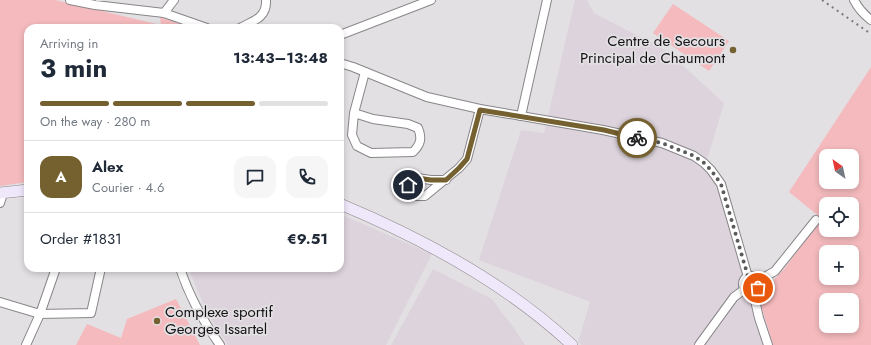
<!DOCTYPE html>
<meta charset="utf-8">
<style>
:root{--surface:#fff;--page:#f6f6f7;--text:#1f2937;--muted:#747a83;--line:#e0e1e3;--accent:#75602f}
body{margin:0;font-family:Jost,sans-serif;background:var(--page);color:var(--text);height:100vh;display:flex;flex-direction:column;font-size:15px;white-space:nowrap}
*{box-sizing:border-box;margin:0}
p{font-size:13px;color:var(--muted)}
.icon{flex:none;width:22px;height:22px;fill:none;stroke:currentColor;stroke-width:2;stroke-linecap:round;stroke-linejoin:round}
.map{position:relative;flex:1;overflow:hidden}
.details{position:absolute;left:24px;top:24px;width:320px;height:248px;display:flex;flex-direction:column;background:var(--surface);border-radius:12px;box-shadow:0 2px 6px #0003}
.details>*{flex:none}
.needle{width:26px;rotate:327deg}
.tools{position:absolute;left:819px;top:149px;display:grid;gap:8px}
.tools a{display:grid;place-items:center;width:40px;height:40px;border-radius:8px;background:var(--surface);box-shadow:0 2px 6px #0003;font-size:20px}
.pin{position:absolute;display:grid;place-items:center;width:34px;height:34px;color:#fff;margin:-17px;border:2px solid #fff;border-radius:50%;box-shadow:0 1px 4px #0007}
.courier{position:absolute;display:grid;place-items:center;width:40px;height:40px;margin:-20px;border:3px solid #75602f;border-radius:50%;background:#fff;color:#222;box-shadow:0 1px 5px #0007}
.head em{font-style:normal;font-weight:700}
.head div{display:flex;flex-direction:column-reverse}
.head{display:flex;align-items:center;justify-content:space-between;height:68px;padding:0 16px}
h1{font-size:26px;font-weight:700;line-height:30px}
.bar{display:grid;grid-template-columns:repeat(4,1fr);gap:6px 4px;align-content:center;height:48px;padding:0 16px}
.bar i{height:5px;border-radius:3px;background:var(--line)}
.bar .selected{background:var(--accent)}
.bar p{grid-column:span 4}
.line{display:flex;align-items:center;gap:10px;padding:0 16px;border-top:1px solid var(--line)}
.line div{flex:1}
.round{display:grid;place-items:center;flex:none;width:42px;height:42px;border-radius:12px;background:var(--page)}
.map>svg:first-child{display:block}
.built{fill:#ddd3dc}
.green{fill:#f4babd;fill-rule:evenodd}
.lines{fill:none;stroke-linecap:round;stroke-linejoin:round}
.street-casing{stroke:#898689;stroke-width:10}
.secondary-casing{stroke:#898689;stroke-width:12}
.street{stroke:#fff;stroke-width:8}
.secondary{stroke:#efe7fa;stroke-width:11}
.rail{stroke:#7c7a7c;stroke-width:2;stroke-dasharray:2 4;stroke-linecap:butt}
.done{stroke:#5c5b5c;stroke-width:4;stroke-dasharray:0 7.2}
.route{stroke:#75602f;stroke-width:5}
.poi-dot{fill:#75602f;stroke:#e3e0e3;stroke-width:1.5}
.labels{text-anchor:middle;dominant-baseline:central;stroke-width:3.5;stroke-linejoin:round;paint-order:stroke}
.poi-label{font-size:15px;fill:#141314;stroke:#e3e0e3;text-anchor:end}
</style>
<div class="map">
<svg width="871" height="345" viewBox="0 0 871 345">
<rect width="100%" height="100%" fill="#e3e0e3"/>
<g class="built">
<path d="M575,0H587L594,13L667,51L724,103L707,160L724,180L773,345H582L578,342L590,302L479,260L521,130L544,133Z"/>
<path d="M340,214L432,254L386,345H228L208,315L188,268H340Z"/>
<path d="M433,269L492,299L502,313L512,325L525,345H391Z"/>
</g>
<g class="green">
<path d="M0,0H55L161,25L160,17L193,28H28V182L0,186Z"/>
<path d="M673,4L729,41L709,71L653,33Z"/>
<path d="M871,67V345H773L761,305L764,290L785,268L821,218L789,192ZM826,156H852V182H826ZM826,204H852V230H826ZM826,252H852V278H826ZM826,300H852V326H826Z"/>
<path d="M176,299L200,345H76L87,324L121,338L127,319Z"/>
</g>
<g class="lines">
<g class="street-casing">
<g id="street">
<path d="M70,0L95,5L164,13L207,28"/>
<path d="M854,0C858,8 863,14 871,20"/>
<path d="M164,13L174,0"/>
<path d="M240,28C253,21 267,18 266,0"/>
<path d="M340,35L431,0"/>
<path d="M340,63L353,67L427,97L480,109L603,130L662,143L694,156L704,163L711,170L721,184L748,277"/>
<path d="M354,113L373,119L408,124L418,128C422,138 421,144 413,152L371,153L357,146L352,135L354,113L365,72"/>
<path d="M521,116L547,0"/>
<path d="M446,180H431L417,178L411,179L408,185L416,196H425L459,168L467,159L480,109"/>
<path d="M0,203L3,193"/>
<path d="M180,268C189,296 203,321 220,345"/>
<circle cx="751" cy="284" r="8"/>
<path d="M758,281L775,271L816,220"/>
<path d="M753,292L759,318L768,345"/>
<path d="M0,302L40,314L91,313L101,268"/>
<path d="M26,345L40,314L56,268"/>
<path d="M699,345L734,297L745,289"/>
</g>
</g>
<g class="secondary-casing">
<g id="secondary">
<path d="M0,193L28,190"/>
<path d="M340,204C424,239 506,283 572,345"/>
</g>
</g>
<use href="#street" class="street"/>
<use href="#secondary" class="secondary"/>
<path class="rail" d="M822,0L871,34"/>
</g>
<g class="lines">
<path class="done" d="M637,138L662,143L694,156L704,163L711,170L721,184L747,273L748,277C756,276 761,281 758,288"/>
<path class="route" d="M408,185L411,179L417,178L431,180H446L459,168L467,159L480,110L604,130L637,138"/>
</g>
<g class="poi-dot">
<circle cx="733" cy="50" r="4"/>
<circle cx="157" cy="321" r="4"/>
</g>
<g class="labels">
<g class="poi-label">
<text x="725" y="41">Centre de Secours<tspan x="725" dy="17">Principal de Chaumont</tspan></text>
<text x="165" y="312" text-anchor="start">Complexe sportif<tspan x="165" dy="17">Georges Issartel</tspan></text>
</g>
</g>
</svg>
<div class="tools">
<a><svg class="needle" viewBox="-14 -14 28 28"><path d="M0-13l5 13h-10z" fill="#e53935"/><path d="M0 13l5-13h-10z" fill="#747a83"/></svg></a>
<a><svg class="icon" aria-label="locate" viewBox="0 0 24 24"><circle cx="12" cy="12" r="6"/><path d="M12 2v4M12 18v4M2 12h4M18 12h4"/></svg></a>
<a>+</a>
<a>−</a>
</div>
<div class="pin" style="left:758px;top:288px;background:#ea580c"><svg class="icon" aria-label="bag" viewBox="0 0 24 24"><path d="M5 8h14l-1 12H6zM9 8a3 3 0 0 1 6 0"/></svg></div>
<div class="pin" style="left:408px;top:185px;background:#1f2937"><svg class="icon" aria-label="home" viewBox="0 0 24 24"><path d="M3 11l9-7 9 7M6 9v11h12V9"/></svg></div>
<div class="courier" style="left:637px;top:138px"><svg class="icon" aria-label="bike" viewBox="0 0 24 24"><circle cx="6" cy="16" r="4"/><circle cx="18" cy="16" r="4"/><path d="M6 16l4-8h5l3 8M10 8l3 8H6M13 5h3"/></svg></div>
<section class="details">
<div class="head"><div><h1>3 min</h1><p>Arriving in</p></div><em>13:43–13:48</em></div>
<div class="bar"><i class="selected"></i><i class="selected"></i><i class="selected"></i><i></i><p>On the way · 280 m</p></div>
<div class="line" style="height:72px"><b class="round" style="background:var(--accent);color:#fff">A</b><div><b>Alex</b><p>Courier · 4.6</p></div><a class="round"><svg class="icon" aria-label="chat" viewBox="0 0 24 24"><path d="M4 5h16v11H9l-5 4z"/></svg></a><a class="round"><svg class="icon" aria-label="phone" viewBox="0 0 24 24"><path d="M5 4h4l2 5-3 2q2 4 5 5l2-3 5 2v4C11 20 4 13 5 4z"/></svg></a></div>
<div class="line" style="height:52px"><div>Order #1831</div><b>€9.51</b></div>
</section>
</div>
